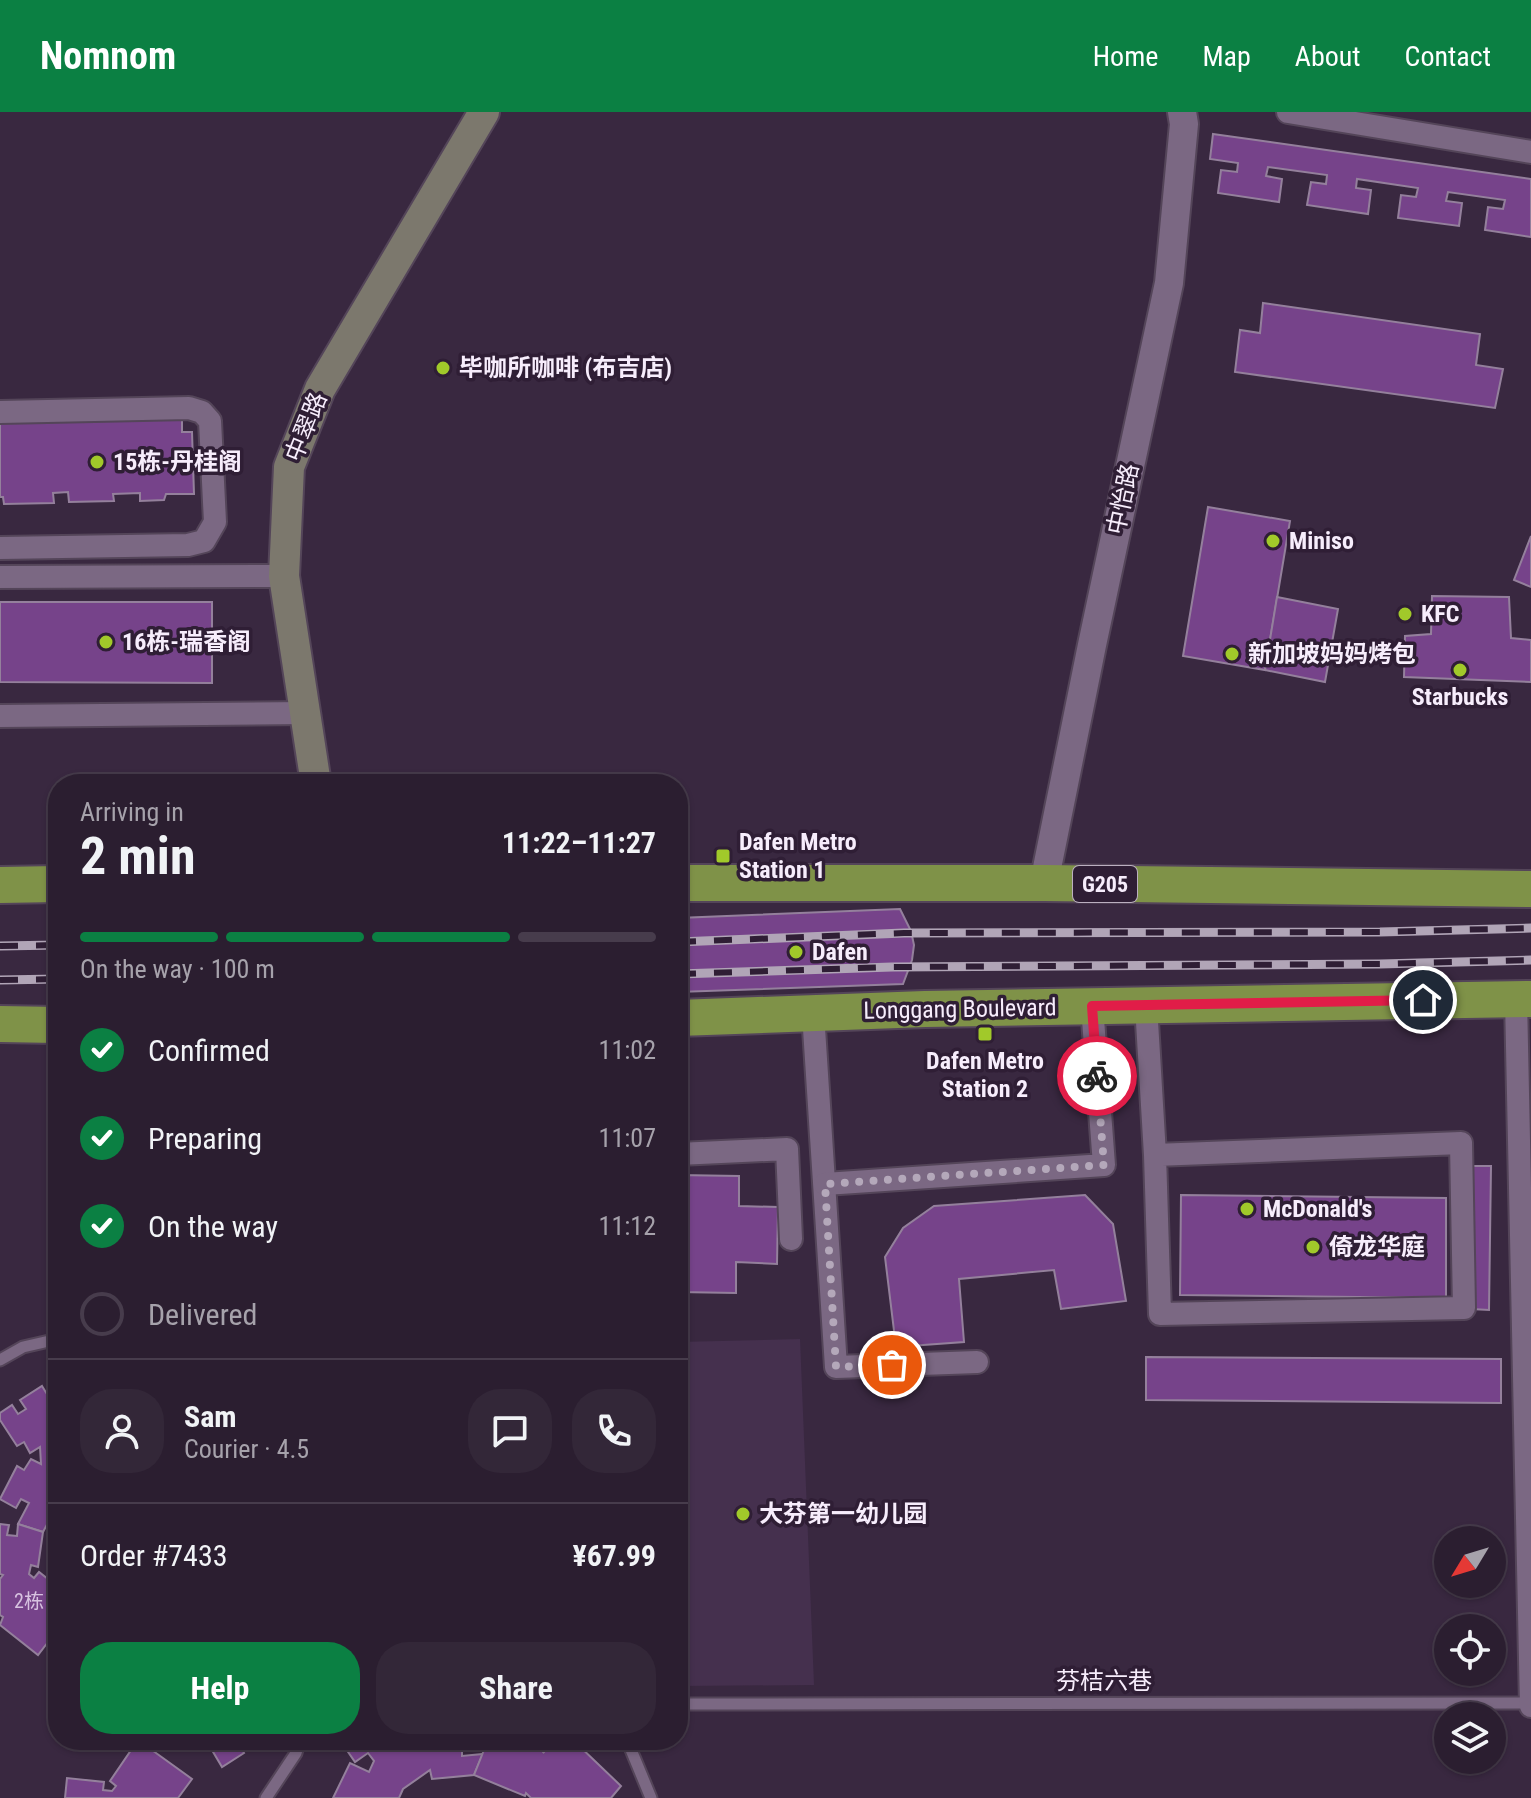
<!DOCTYPE html>
<meta charset="utf-8">
<style>
:root{--surface:#2b1e30;--page:#332738;--text:#f1f3f6;--muted:#a6a2ab;--line:#473c4c;--accent:#0b8043}
body{margin:0;font-family:"Roboto Condensed","Noto Sans SC",sans-serif;background:var(--page);color:var(--text);height:100vh;display:flex;flex-direction:column;font-size:30px;white-space:nowrap}
*{box-sizing:border-box;margin:0}
p{font-size:26px;color:var(--muted)}
.icon{flex:none;width:44px;height:44px;fill:none;stroke:currentColor;stroke-width:2;stroke-linecap:round;stroke-linejoin:round}
.map{position:relative;flex:1;overflow:hidden}
.details{position:absolute;left:48px;top:662px;width:640px;height:976px;display:flex;flex-direction:column;background:var(--surface);border-radius:32px;box-shadow:0 2px 6px #0004,0 0 0 2px var(--line)}
.details>*{flex:none}
.needle{width:52px;rotate:232deg}
.fabs{position:absolute;left:1434px;top:1414px;display:grid;gap:16px}
.fabs a{display:grid;place-items:center;width:72px;height:72px;border-radius:50%;background:var(--surface);box-shadow:0 2px 6px #0004,0 0 0 2px var(--line);font-size:40px}
.pin{position:absolute;display:grid;place-items:center;width:68px;height:68px;color:#fff;margin:-34px;border:4px solid #fff;border-radius:50%;box-shadow:0 2px 8px #0007}
.courier{position:absolute;display:grid;place-items:center;width:80px;height:80px;margin:-40px;border:6px solid #e11d48;border-radius:50%;background:#fff;color:#222;box-shadow:0 2px 10px #0007}
.overview em{font-style:normal;font-weight:700}
.overview div{display:flex;flex-direction:column-reverse}
.overview{display:flex;align-items:center;justify-content:space-between;height:136px;padding:0 32px}
h1{font-size:52px;font-weight:700;line-height:60px}
.bar{display:grid;grid-template-columns:repeat(4,1fr);gap:12px 8px;align-content:center;height:96px;padding:0 32px}
.bar i{height:10px;border-radius:6px;background:var(--line)}
.bar .on{background:var(--accent)}
.bar p{grid-column:span 4}
.line{display:flex;align-items:center;gap:20px;padding:0 32px;border-top:2px solid var(--line)}
.line div{flex:1}
.round{display:grid;place-items:center;flex:none;width:84px;height:84px;border-radius:32px;background:var(--page)}
ol{padding:0 32px;list-style:none}
li{display:flex;align-items:center;gap:24px;height:88px}
li p{margin-inline-start:auto}
li .icon{padding:8px;border-radius:50%;background:var(--accent);color:#fff;stroke-width:4}
li:last-child{color:var(--muted)}
li i{width:44px;height:44px;border:4px solid var(--line);border-radius:50%}
.primary-button{display:flex;gap:16px;margin-top:auto;padding:16px 32px}
.primary-button a{flex:1;height:92px;border-radius:32px;background:var(--accent);color:#fff;font-size:32px;font-weight:700;line-height:92px;text-align:center}
.primary-button a+a{background:var(--page);color:var(--text)}
header{display:flex;align-items:center;gap:48px;box-sizing:border-box;height:112px;padding:0 40px;background:var(--accent);color:#fff}
header strong{font-size:38px}
nav{display:flex;gap:44px;margin-inline-start:auto;font-size:28px}
.map>svg:first-child{display:block}
.built{fill:#45304e}
.building{fill:#76438a;stroke:#94809c;stroke-width:2}
.lines{fill:none;stroke-linecap:round;stroke-linejoin:round}
.service-casing{stroke:#544559;stroke-width:15}
.minor-casing{stroke:#544559;stroke-width:26}
.tertiary-casing{stroke:#544559;stroke-width:32}
.secondary-casing{stroke:#544559;stroke-width:34}
.trunk-casing{stroke:#544559;stroke-width:40}
.service{stroke:#7b6883;stroke-width:11}
.minor{stroke:#7b6883;stroke-width:22}
.tertiary{stroke:#7b6883;stroke-width:28}
.secondary{stroke:#7c786d;stroke-width:30}
.trunk{stroke:#7f9248;stroke-width:36}
.rail-casing{stroke:#b1a5b7;stroke-width:9}
.rail{stroke:#2f1e35;stroke-width:6;stroke-dasharray:18;stroke-linecap:butt}
.done{stroke:#b4a8ba;stroke-width:8;stroke-dasharray:0 14.4}
.route{stroke:#e11d48;stroke-width:10}
.poi-dot{fill:#a1c92a;stroke:#2f1e35;stroke-width:3}
.labels{text-anchor:middle;dominant-baseline:central;stroke-width:7;stroke-linejoin:round;paint-order:stroke}
.number-label{font-size:20px;fill:#d7c2e0}
.shield{fill:#2f1e35;stroke:#bbafc0;stroke-width:2}
.shield-label{font-size:22px;font-weight:bold;fill:#f7edfc}
.poi-label{font-size:24px;font-weight:bold;fill:#f7edfc;stroke:#2f1e35;text-anchor:start}
.street-label{font-size:24px;fill:#f7edfc;stroke:#2f1e35}
</style>
<header>
<strong>Nomnom</strong>
<nav><a>Home</a><a>Map</a><a>About</a><a>Contact</a></nav>
</header>
<div class="map">
<svg width="1531" height="1686" viewBox="0 0 1531 1686">
<rect width="100%" height="100%" fill="#392840"/>
<path class="built" d="M800,1227L814,1573L678,1574V1230Z"/>
<g class="building">
<path d="M1213,22L1531,67V125L1485,118L1488,95L1503,97L1505,88L1448,80L1446,89L1462,91L1459,114L1398,106L1401,83L1416,85L1418,76L1357,67L1356,76L1371,78L1368,102L1307,93L1311,70L1326,72L1327,63L1268,55L1266,64L1282,67L1279,90L1218,81L1221,58L1237,60L1238,51L1210,47Z"/>
<path d="M1263,191L1480,222L1476,253L1503,257L1495,296L1235,260L1240,218L1260,221Z"/>
<path d="M182,305V320H192L194,382H166L164,388L140,389V381L113,382L114,389L69,390L68,380L53,381L54,391L4,392L3,385H0V309Z"/>
<path d="M1208,395L1290,409L1265,558L1183,544Z"/>
<path d="M1531,424V475L1514,468Z"/>
<path d="M1432,484L1509,485L1511,526L1531,528V570L1404,565L1405,524L1431,522Z"/>
<path d="M1277,485L1338,497L1325,570L1265,558Z"/>
<path d="M0,490H212V571L0,570Z"/>
<path d="M900,797L911,819L914,833L912,848L903,872L678,880V806Z"/>
<path d="M1473,1054H1491L1489,1198L1471,1197Z"/>
<path d="M678,1063L739,1064V1094L778,1095L777,1152L736,1150V1181L678,1180Z"/>
<path d="M1085,1083L1113,1112L1126,1189L1061,1197L1054,1158L959,1167L964,1230L896,1235L885,1145L903,1116L934,1094Z"/>
<path d="M1181,1083L1446,1086V1186L1180,1183Z"/>
<path d="M1146,1245L1501,1247V1291L1146,1288Z"/>
<path d="M42,1274L58,1300V1308L55,1310L58,1314V1392L43,1420L18,1412L29,1391L21,1387L16,1396L0,1387L17,1354L24,1358L31,1347L41,1352L40,1335L30,1341L24,1330L17,1334L0,1308V1301L12,1293L18,1302L26,1297L20,1288Z"/>
<path d="M0,1412L9,1413L7,1423L17,1424L18,1412L43,1420L38,1455L31,1453L29,1462L34,1466L39,1460L58,1475V1517L38,1543L0,1513L3,1505L0,1503V1467L3,1463L0,1462Z"/>
<path d="M138,1628L192,1667L178,1686H65L67,1666L104,1670L103,1678L112,1679L116,1674L110,1669Z"/>
<path d="M206,1628H267L252,1637L247,1628L239,1633L244,1641L222,1655Z"/>
<path d="M352,1628H451L452,1638L462,1637V1644L483,1642L474,1663L432,1667L430,1658L403,1677L399,1686H333L350,1651L369,1660L374,1649L368,1641L355,1650L344,1634Z"/>
<path d="M488,1628H548L543,1641L555,1628H573L621,1674L611,1686H531L526,1681L525,1684L474,1663Z"/>
</g>
<g class="lines">
<g class="service-casing">
<g id="service">
<path d="M0,1248L23,1235L58,1227"/>
<path d="M678,1592L1531,1591"/>
<path d="M627,1628L651,1686"/>
<path d="M266,1686L296,1641L300,1628"/>
</g>
</g>
<g class="minor-casing">
<g id="minor">
<path d="M1288,0L1531,40"/>
<path d="M0,300L189,296L202,300L210,309L215,410L204,429L188,433L0,436"/>
<path d="M0,465L284,464"/>
<path d="M0,604L306,601"/>
<path d="M1516,887L1531,1594"/>
<path d="M1146,893L1155,1043L1160,1202L1464,1196L1461,1031L1155,1043"/>
<path d="M813,901L836,1255L977,1250"/>
<path d="M678,1042L787,1037L791,1127"/>
<path d="M825,1072L1104,1053L1092,894"/>
</g>
</g>
<g class="tertiary-casing">
<path id="tertiary" d="M1044,771L1092,533L1169,171L1184,12L1182,0"/>
</g>
<g class="secondary-casing">
<path id="secondary" d="M316,672L284,464L289,355L320,277L484,0"/>
</g>
<g class="trunk-casing">
<g id="trunk">
<path d="M678,771H1044L1531,777"/>
<path d="M0,773L58,772"/>
<path d="M678,906L925,897L1531,887"/>
<path d="M0,912L58,913"/>
</g>
</g>
<use href="#service" class="service"/>
<use href="#minor" class="minor"/>
<use href="#tertiary" class="tertiary"/>
<use href="#secondary" class="secondary"/>
<use href="#trunk" class="trunk"/>
<g class="rail-casing">
<g id="rail">
<path d="M678,830L904,821L1380,820L1531,816"/>
<path d="M0,834L58,833"/>
<path d="M678,862L892,855L1380,852L1531,848"/>
<path d="M0,868L58,867"/>
</g>
</g>
<use href="#rail" class="rail"/>
</g>
<g class="lines">
<path class="done" d="M892,1253L836,1255L825,1072L1104,1053L1097,964"/>
<path class="route" d="M1097,964L1092,894L1423,888"/>
</g>
<g class="poi-dot">
<circle cx="443" cy="256" r="8"/>
<circle cx="97" cy="350" r="8"/>
<circle cx="1273" cy="429" r="8"/>
<circle cx="1405" cy="502" r="8"/>
<circle cx="106" cy="530" r="8"/>
<circle cx="1232" cy="542" r="8"/>
<circle cx="1460" cy="558" r="8"/>
<rect x="715" y="736" width="16" height="16" rx="4"/>
<circle cx="796" cy="840" r="8"/>
<rect x="977" y="914" width="16" height="16" rx="4"/>
<circle cx="1247" cy="1097" r="8"/>
<circle cx="1313" cy="1135" r="8"/>
<circle cx="743" cy="1402" r="8"/>
</g>
<g class="labels">
<g class="number-label">
<text x="29" y="1489">2栋</text>
</g>
<rect class="shield" x="1073" y="754" width="64" height="36" rx="6"/>
<g class="shield-label">
<text x="1105" y="772">G205</text>
</g>
<g class="poi-label">
<text x="459" y="256">毕咖所咖啡 (布吉店)</text>
<text x="113" y="350">15栋-丹桂阁</text>
<text x="1289" y="429">Miniso</text>
<text x="1421" y="502">KFC</text>
<text x="122" y="530">16栋-瑞香阁</text>
<text x="1248" y="542">新加坡妈妈烤包</text>
<text x="1460" y="585" text-anchor="middle">Starbucks</text>
<text x="739" y="730">Dafen Metro<tspan x="739" dy="28">Station 1</tspan></text>
<text x="812" y="840">Dafen</text>
<text x="985" y="949" text-anchor="middle">Dafen Metro<tspan x="985" dy="28">Station 2</tspan></text>
<text x="1263" y="1097">McDonald's</text>
<text x="1329" y="1135">倚龙华庭</text>
<text x="759" y="1402">大芬第一幼儿园</text>
</g>
<g class="street-label">
<text transform="translate(306 315) rotate(-68)">中翠路</text>
<text transform="translate(1123 387) rotate(-78)">中怡路</text>
<text transform="translate(960 897) rotate(-1)">Longgang Boulevard</text>
<text x="1104" y="1569">芬桔六巷</text>
</g>
</g>
</svg>
<div class="fabs">
<a><svg class="needle" viewBox="-14 -14 28 28"><path d="M0-13l5 13h-10z" fill="#e53935"/><path d="M0 13l5-13h-10z" fill="#a6a2ab"/></svg></a>
<a><svg class="icon" aria-label="locate" viewBox="0 0 24 24"><circle cx="12" cy="12" r="6"/><path d="M12 2v4M12 18v4M2 12h4M18 12h4"/></svg></a>
<a><svg class="icon" aria-label="layers" viewBox="0 0 24 24"><path d="M12 4l9 5-9 5-9-5zM3 14l9 5 9-5"/></svg></a>
</div>
<div class="pin" style="left:892px;top:1253px;background:#ea580c"><svg class="icon" aria-label="bag" viewBox="0 0 24 24"><path d="M5 8h14l-1 12H6zM9 8a3 3 0 0 1 6 0"/></svg></div>
<div class="pin" style="left:1423px;top:888px;background:#1f2937"><svg class="icon" aria-label="home" viewBox="0 0 24 24"><path d="M3 11l9-7 9 7M6 9v11h12V9"/></svg></div>
<div class="courier" style="left:1097px;top:964px"><svg class="icon" aria-label="bike" viewBox="0 0 24 24"><circle cx="6" cy="16" r="4"/><circle cx="18" cy="16" r="4"/><path d="M6 16l4-8h5l3 8M10 8l3 8H6M13 5h3"/></svg></div>
<section class="details">
<div class="overview"><div><h1>2 min</h1><p>Arriving in</p></div><em>11:22–11:27</em></div>
<div class="bar"><i class="on"></i><i class="on"></i><i class="on"></i><i></i><p>On the way · 100 m</p></div>
<ol>
<li><svg class="icon" aria-label="check" viewBox="0 0 24 24"><path d="M5 12l5 5 9-10"/></svg>Confirmed<p>11:02</p></li>
<li><svg class="icon" aria-label="check" viewBox="0 0 24 24"><path d="M5 12l5 5 9-10"/></svg>Preparing<p>11:07</p></li>
<li><svg class="icon" aria-label="check" viewBox="0 0 24 24"><path d="M5 12l5 5 9-10"/></svg>On the way<p>11:12</p></li>
<li><i></i>Delivered</li>
</ol>
<div class="line" style="height:144px"><a class="round"><svg class="icon" aria-label="person" viewBox="0 0 24 24"><circle cx="12" cy="8" r="4"/><path d="M4 21q1-7 8-7t8 7"/></svg></a><div><b>Sam</b><p>Courier · 4.5</p></div><a class="round"><svg class="icon" aria-label="chat" viewBox="0 0 24 24"><path d="M4 5h16v11H9l-5 4z"/></svg></a><a class="round"><svg class="icon" aria-label="phone" viewBox="0 0 24 24"><path d="M5 4h4l2 5-3 2q2 4 5 5l2-3 5 2v4C11 20 4 13 5 4z"/></svg></a></div>
<div class="line" style="height:104px"><div>Order #7433</div><b>¥67.99</b></div>
<div class="primary-button"><a>Help</a><a>Share</a></div>
</section>
</div>
